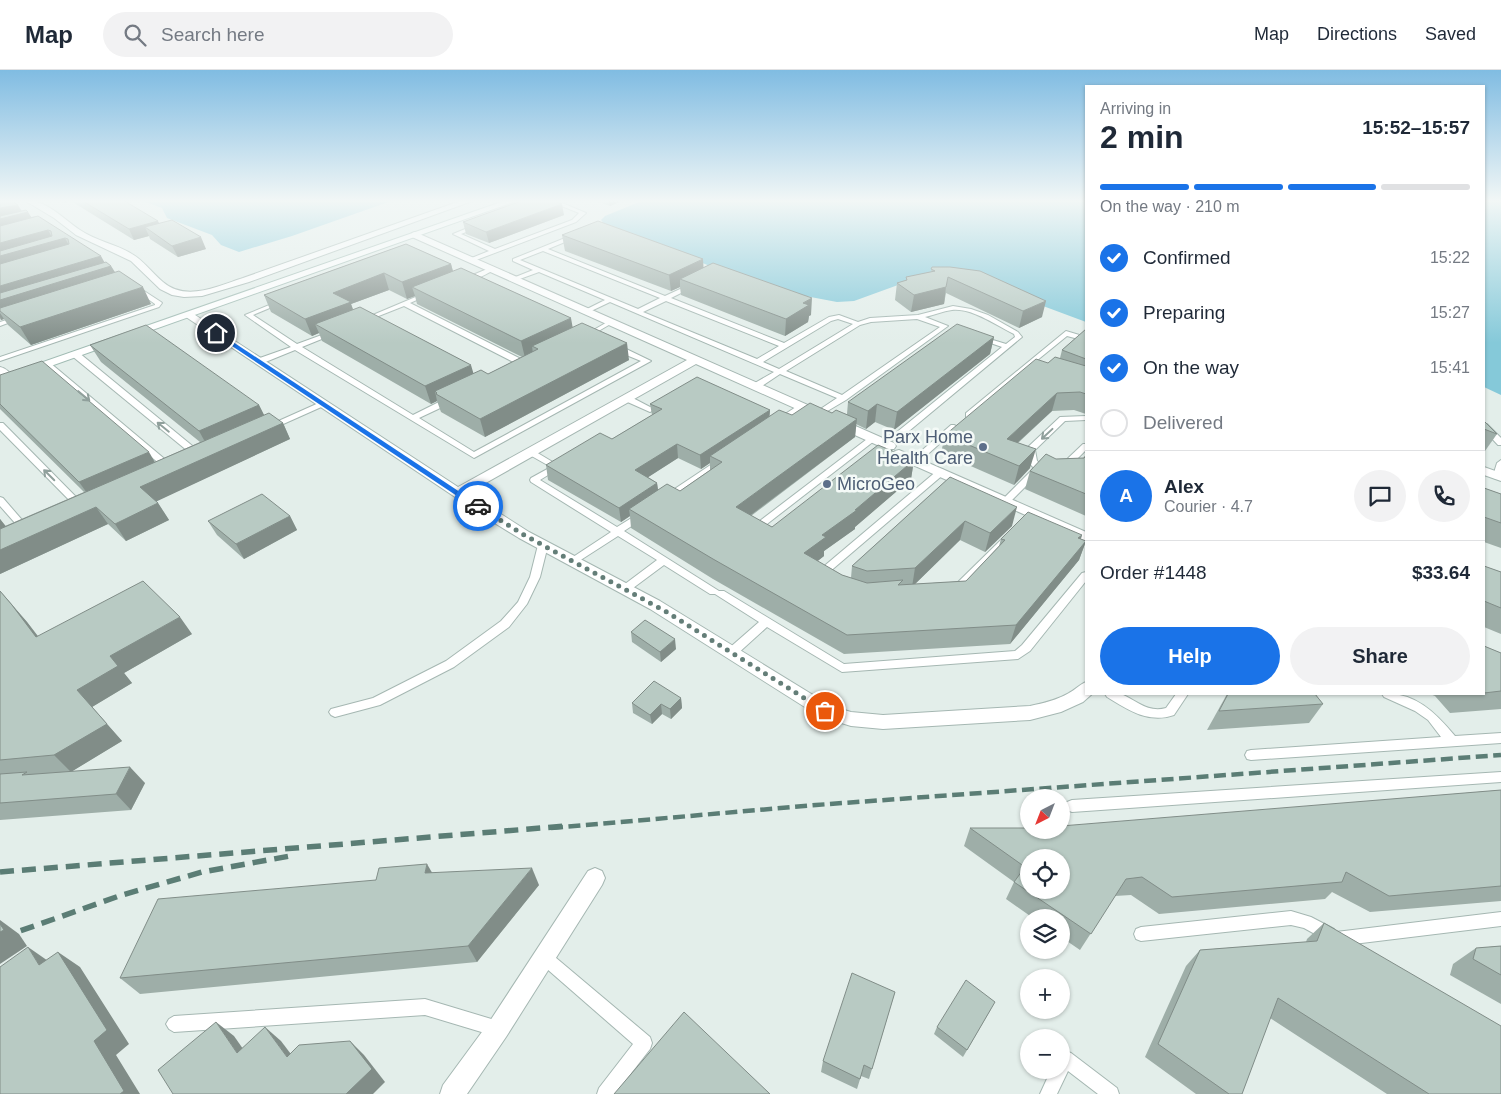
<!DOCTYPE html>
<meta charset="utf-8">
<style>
:root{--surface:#fff;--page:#f2f2f3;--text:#1f2937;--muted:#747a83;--line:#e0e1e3;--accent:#1a73e8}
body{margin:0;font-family:Helvetica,sans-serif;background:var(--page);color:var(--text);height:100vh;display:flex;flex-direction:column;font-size:19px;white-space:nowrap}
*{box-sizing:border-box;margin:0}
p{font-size:16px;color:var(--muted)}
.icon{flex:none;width:28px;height:28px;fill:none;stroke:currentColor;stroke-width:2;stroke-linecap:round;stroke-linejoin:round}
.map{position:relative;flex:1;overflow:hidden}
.panel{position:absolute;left:1085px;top:15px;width:400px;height:610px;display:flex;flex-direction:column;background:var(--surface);border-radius:0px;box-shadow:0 1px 4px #0004}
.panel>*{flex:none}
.needle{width:32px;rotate:222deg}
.controls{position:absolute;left:1020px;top:719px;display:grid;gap:10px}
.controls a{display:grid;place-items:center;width:50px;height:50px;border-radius:50%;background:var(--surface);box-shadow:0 1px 4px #0004;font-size:25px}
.pin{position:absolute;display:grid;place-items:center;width:42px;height:42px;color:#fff;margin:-21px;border:2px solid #fff;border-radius:50%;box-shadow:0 1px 5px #0007}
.courier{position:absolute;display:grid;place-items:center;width:50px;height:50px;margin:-25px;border:4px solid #1a73e8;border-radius:50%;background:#fff;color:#222;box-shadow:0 1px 6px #0007}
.summary em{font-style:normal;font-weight:600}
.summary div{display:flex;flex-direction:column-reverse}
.summary{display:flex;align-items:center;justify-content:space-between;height:85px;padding:0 15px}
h1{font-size:32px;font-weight:600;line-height:38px}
.bar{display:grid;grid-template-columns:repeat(4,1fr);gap:8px 5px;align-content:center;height:60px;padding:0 15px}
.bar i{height:6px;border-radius:4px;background:var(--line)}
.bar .on{background:var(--accent)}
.bar p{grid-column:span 4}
.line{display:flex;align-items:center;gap:12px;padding:0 15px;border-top:1px solid var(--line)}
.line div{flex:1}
.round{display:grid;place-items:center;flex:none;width:52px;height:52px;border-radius:26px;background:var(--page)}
ol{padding:0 15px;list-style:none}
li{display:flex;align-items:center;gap:15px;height:55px}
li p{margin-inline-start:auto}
li .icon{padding:5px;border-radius:50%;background:var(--accent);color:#fff;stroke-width:4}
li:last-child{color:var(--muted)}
li i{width:28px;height:28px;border:2px solid var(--line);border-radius:50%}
.cta{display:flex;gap:10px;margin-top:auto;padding:10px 15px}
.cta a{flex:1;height:58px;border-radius:30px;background:var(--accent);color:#fff;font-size:20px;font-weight:600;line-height:58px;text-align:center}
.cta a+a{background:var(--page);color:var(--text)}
header{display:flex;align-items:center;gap:30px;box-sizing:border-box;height:70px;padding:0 25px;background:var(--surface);border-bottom:1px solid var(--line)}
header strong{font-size:24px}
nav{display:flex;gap:28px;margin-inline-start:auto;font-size:18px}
.search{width:350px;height:45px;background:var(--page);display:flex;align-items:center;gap:12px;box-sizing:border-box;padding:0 18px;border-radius:28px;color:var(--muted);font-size:19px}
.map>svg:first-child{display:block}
.water{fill:#85c9d9}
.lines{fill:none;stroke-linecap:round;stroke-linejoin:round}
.lane-casing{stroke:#a5b7b2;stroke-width:2}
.street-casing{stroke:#a5b7b2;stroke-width:2}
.secondary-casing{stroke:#a0bbb3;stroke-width:2}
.lane{fill:#fff;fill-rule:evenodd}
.street{fill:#fff;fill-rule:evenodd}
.secondary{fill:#fff;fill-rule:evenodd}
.rail-far1{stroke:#5b7d75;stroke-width:4.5;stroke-dasharray:12 5.5;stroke-linecap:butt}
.rail{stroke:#5b7d75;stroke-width:5.5;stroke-dasharray:14 8;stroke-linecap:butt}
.wall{fill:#9eaea8;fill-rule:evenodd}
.shaded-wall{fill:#818d88}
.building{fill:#b8cac3;stroke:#818d88;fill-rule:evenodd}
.oneway{stroke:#90a09c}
.route{fill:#1a73e8}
.done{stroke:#647e78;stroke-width:5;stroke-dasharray:0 9}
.service-dot{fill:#5c6f8a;stroke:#f4faf7;stroke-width:2}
.labels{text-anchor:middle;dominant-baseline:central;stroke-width:5;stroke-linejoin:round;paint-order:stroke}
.service-label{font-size:18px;fill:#4e5e75;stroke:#f4faf7;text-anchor:end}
</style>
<header>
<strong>Map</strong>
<div class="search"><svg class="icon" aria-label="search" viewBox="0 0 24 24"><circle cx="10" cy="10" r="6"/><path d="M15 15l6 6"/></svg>Search here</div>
<nav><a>Map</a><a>Directions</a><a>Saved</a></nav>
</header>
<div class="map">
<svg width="1501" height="1024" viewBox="0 0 1501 1024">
<rect width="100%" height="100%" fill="#e3eeea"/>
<g class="water">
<path d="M140,130H394L292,166L239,182L221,175L212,165L167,148L162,138Z"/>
<path d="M644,130H1086V252L1027,230L984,211L940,205L898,215L854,231L837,232L800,225L746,210L605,155L601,150L605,146Z"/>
<path d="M1484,130H1501V325L1484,317Z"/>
</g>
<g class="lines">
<g class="lane-casing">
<g id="lane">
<path d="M547,130H555L586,143L576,152L471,192L468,190L469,189L489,181L453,164L475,155H479V157L461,164L495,179L572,150L579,143Z"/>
<path d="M575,164L578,166L577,167L548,179L665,226L691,214H695V216L671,228L784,273L829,247L839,245L858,252L870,248L918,245L953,236L971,239L988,245L1018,262L1022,267L903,366L883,374H880V370L897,362L1002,277L979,269V267H983L1006,274L1015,267L1014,264C995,255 973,238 952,240C943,241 934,245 925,247L948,256L846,330L819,346L815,344L816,342L837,328L780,304L759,318H753V314L774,302L610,232L589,242H585V240L605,230L539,202L517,210H513V208L533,200L513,191V189ZM543,181L660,228L638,239L520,190ZM666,231L779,276L757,289L643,242ZM838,249L853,254L779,299L763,292L831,251ZM917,249L940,257L842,325L786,301L860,255L871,252Z"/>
<path d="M492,197L495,199L494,200C484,205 471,214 461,207L464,205L468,207Z"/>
<path d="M134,217H138L161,232L162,233L159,237L0,291V287L155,235V234L134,219Z"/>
<path d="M425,223L430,224L410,233L527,292V296H521L404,236L366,251L361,250Z"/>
<path d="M279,231L284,232L253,245L297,274L330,262H334V264L302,277L413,345L447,328H453V332L419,348L474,382L641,291L614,280V276H620L651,291L474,388L295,280L263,293H257V289L291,277L245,245Z"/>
<path d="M16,247L21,248L0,256V252Z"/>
<path d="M609,251L614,252L590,266L585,265Z"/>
<path d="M1066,261L1086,267V271L1067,266L1035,292L1039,293V297L1031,296L972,347H966V343Z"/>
<path d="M72,282H78L201,383V387H195L72,286Z"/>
<path d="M43,292H49L173,396L174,398L173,400H167L43,296Z"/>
<path d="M623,326H629L650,337L661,332L665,334L650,342L623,330Z"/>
<path d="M321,332H324L328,334L281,355H278L274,353Z"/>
<path d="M799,335H805L806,337L782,354H776V350Z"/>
<path d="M1086,346V350L1065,351L1035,380L1037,391L1050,399L1046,402L1041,401L1009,433H1003L1002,431L1003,429L1034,398L1031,395L1026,387L1028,377L1060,347Z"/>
<path d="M0,353H3L84,435L86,437L84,439H78L0,360Z"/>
<path d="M1484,354H1487L1501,368V375H1498L1484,360Z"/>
<path d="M951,355H954L958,357L918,393H912V389Z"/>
<path d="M871,366H877L878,368L767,454H761L759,452L761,450Z"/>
<path d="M1083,374H1086V380L1068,398H1062L1061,396L1062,394Z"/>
<path d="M531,379L561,397L540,410L617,457L638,444H644L646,446L644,448L624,461L719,521H724L844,594L1015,581L1022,575L1082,503L1086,502V511L1030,581L1018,589L842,602L767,557L735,586H727L726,583L727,580L759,552L715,524H710L664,495L629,521H621L620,519L621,517L657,490L618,466L576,493H570L568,491L570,489L611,462L531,412L530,410L531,408L551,397L528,384L527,382Z"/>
<path d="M721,388L724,389V393L670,430H664L663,428L664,426Z"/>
<path d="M1501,390V407L1497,409L1494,408L1493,406L1497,393Z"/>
<path d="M941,399L944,400L945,402L944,404L827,504V508L823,509L816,507L815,505L816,503L938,400Z"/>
<path d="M0,427L3,428L29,458L31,460L29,462H23L0,436Z"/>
<path d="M1009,464L1014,467L1012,469L965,517L954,522L950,520L949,518L950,516L957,513L1006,465Z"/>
<path d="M543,472L548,475L540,507L527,534L509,557L454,597L380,635L335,647L331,645L329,642L331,639L373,628L446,591L501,551L518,532L530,507L538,475Z"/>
<path d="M1105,624C1110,624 1117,623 1121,624C1137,631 1148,643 1166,638L1176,624H1188L1174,645C1149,654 1128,640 1107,627Z"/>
<path d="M1382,624C1415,622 1435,642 1455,666L1501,663V673L1251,690L1247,689L1245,685L1247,681L1251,680L1441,667L1428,650L1415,641L1384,627Z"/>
<path d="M1501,702V712L1072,742L1067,740L1066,736L1067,732L1072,730Z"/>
<path d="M1291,841L1311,847L1334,859L1336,862L1501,842V856L1337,876L1332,874L1330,871L1324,869L1304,858L1291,855L1141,871L1136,869L1134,864L1136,859L1141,857Z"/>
<path d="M544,880L549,882L650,967L652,973L650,979L615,1024H597L599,1018L633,974L539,892L537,887L539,882Z"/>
<path d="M425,929L498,951L503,954L506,959L503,964L498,967L425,945L174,962L169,959L166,954L169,949L174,946Z"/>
<path d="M1065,981L1071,983L1117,1018L1119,1024H1098L1068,1001L1057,1024H1040L1051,1000H1061V983Z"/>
</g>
</g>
<g class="street-casing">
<g id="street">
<path d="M24,130C47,130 62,148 80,160C96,171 116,174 132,184C144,191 152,203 163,212C186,232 218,216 243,208L463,130H475L249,212L202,226L184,227L172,225L160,219L131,191L76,165L54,148Z"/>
<path d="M415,162L894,373L896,376L894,379H886L696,294L468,423L529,462L660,531L831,636L851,642L883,645L1030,636C1044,633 1057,630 1069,623C1075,620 1079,615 1086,612V624H1092L1083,632L1061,642L1030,650L883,659L851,656L819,646L650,539L519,468L488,449L183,245L188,242L192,243L458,417L687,290L412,167V163Z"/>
<path d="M0,297C6,298 10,303 14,308L12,310H4L0,306Z"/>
<path d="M899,380L1086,462V472L895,387L893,384L895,381Z"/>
<path d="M1484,397L1501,403V411L1484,405Z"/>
<path d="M595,798L602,801L605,808L602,815L506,967L467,1024H440L443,1015L490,951L588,801Z"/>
</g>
</g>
<g class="secondary-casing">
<path id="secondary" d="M507,130H519L0,314V307Z"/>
</g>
<use href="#lane" class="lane"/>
<use href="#street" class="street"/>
<use href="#secondary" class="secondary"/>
<path class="rail-far1" d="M551,758L816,735L1501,685"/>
<g class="rail">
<path d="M0,802L566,756"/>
<path d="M0,868L122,825L202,802L290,786"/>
</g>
</g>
<g class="wall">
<path d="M0,130L22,141L31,147L38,146L105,193L111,196L115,202L151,234L31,275L8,255L4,249L1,250L0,248Z"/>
<path d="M60,130H123L159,153L206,179L178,187L150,169L149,166L134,170L71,131L64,133Z"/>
<path d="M594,130H624L610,136Z"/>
<path d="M564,145L489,173L466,164L463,152Z"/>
<path d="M562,165L703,197L811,245L809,246L808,252L785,266L681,225L680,217L671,221L565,181Z"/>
<path d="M406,174L451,194L453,201L573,257L629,290L485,367L441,342L437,331L431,334L322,271L319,263L312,266L271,242L264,225ZM389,220L407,229L415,226L417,234L522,287L488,304L473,303L353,239L351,234Z"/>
<path d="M932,197L1042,247L1019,258L946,223L944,234L911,242L895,230L897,213L906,210V207L931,202Z"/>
<path d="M1086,259V344L1074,340L1052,341L1018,373L1030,398L1014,415L941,383L945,365L1048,293L1060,288L1062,280Z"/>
<path d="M994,267L990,284L894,360L875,352L866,359L856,354L855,367L751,446L772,457L914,390L911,409L855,457V459L824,481V486L817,491L842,505L851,508L852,496L950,407L1012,456L985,482L960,470L915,514L966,511L999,476L1001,469L1082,465L1081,469L1086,471L1079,490L1010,574L844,584L713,509L631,458L630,446L621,452L548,410L546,395L612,369L652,345L650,334L770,340L769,346L832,343L847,344L848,332ZM678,388L701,399L710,393V400L680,421L658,420L657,413L648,407Z"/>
<path d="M90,275L259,335L264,345L283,353L290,369L156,431L158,433L169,450L126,471L108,454L0,504V449L5,456L84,422L0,339V305L155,392L200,372L101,292Z"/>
<path d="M1484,351L1497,364L1485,381L1484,380Z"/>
<path d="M1086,385V446L1025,419L1030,401L1056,389L1084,388Z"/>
<path d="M1484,418L1501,424V478L1484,472Z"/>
<path d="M290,446L297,460L244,489L217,465L208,451Z"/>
<path d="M1484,496L1501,502V564L1484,557Z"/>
<path d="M0,521L27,552L38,566L192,564L124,603L132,613L92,637L122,671L72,701L145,713L131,740L0,750Z"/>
<path d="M631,562L676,579L661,592L632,572Z"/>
<path d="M1484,576L1501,583V639L1450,643L1435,626L1430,624H1484Z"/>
<path d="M1227,624H1315L1323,634L1309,653L1207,660Z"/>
<path d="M681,628L682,638L671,649L662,644L652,654L633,643L632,633Z"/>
<path d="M1501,720V831L1370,842L1332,822L1325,829L1159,844L1131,825L1115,826L1080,880L1061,867V848H1033L1006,829L1014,812L964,776L970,758L1029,760Z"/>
<path d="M432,803L539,815L477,892L140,924L120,908L376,810Z"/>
<path d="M1324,853L1501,1024H1387L1270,948L1242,1024H1196L1145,987L1186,896L1200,880L1306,872L1307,869Z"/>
<path d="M1501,876V934L1450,905L1453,894L1476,878Z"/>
<path d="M895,922L869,1009L861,1006L857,1019L821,1002L823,991Z"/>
<path d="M991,939L963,987L934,964L937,957Z"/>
</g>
<g class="shaded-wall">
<path d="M63,130H70L71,131L64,133Z"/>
<path d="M609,130H624L610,136Z"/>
<path d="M562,134L564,145L489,173L486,162Z"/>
<path d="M18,135L23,143L28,142L37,156L0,166V138Z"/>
<path d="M158,151L163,162L145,157L149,166L134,170L129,159Z"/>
<path d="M48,160L54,171L65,168L73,183L0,205V173Z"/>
<path d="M201,167L206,179L178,187L172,176Z"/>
<path d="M101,186L107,197L111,196L120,211L0,241V216Z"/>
<path d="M703,189L704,205L680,209V217L671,221L669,205Z"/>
<path d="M451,194L455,210L412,217L415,226L407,229L402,212Z"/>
<path d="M384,203L389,220L351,234L356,249L315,254L319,263L312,266L305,249L333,223Z"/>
<path d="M143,217L151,234L31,275L20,257Z"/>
<path d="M946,217L944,234L911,242L914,225Z"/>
<path d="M812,228L811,245L809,246L808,252L785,266L786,249L803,233Z"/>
<path d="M1046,231L1042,247L1019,258L1023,241Z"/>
<path d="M0,243L4,249L1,250L0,247Z"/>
<path d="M571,248L574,265L538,279L532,276L533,284L525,288L521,271Z"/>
<path d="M994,267L990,284L894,360L897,342Z"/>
<path d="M627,273L629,290L485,367L480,349Z"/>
<path d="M471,295L476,312L437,323L435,321L437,331L431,334L425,316Z"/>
<path d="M1057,323L1052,341L1002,387L1007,369Z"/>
<path d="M877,334L875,352L866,359L868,341Z"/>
<path d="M259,335L268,353L209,379L199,361Z"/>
<path d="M770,340L769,354L710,386V393L701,399L700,385Z"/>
<path d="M857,349L855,367L736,456V437Z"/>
<path d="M283,353L290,369L151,434L140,417Z"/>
<path d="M677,374L678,388L636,415L635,400Z"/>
<path d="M1036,379L1030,398L1014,415L1019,396Z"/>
<path d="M149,382L160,401L92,430L79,412Z"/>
<path d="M914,390L911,409L855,457V459L824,481V486L803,503L804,483L822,465L855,440Z"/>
<path d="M657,413L659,427L629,439L630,446L621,452L619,438Z"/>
<path d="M158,433L169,450L126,471L115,454Z"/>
<path d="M96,437L108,454L0,504V480Z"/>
<path d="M1017,437L1012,456L985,482L990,463Z"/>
<path d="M290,446L297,460L244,489L236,474Z"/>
<path d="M0,449L13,465L0,471Z"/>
<path d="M965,451L960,470L912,517L915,498Z"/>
<path d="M1082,465L1075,484L1086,471L1079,490L1010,574L1016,555L1078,468Z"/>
<path d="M0,521L27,552L51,584L36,567Z"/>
<path d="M180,547L192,564L124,603L132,613L92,637L122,671L71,702L54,685L77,620L110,586Z"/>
<path d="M675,569L676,579L661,592L660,582Z"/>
<path d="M681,628L682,638L671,649L670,639Z"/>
<path d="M661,634L662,644L652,654L650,645Z"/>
<path d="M130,697L145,713L131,740L116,724Z"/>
<path d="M427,794L437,811L425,803Z"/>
<path d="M532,798L539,815L477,892L468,876Z"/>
<path d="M0,850L19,864L27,876L0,894Z"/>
<path d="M28,877L51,893L39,895Z"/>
<path d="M58,882L80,897L129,974L116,985L140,1024H120L94,971Z"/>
<path d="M216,952L234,966L255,996L237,983Z"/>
<path d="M265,957L281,971L303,1000L287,987Z"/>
<path d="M350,971L364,985L385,1012L373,1024H346Z"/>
</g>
<g class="building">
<path d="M0,130H11L18,135L0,138Z"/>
<path d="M81,130H123L158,151L129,159Z"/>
<path d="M524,130H552L562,134L486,162L463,152Z"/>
<path d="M26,140L28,142L0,149V146Z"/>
<path d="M38,146L101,186L0,216V194L69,174L68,169L65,168L0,186V181L52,166L51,161L48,160L0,173V156Z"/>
<path d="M172,150L201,167L172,176L145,157Z"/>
<path d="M598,151L703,189L669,205L562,165Z"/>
<path d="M406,174L451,194L402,212L384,203L333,223L351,232L305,249L264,225Z"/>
<path d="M106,192L111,196L0,230V223Z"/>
<path d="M713,193L812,228L803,233L809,235L786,249L680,209Z"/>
<path d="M932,197H950L980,201L1046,231L1023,241L948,207L946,217L914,225L897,213L907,210L906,207L935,201L931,199Z"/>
<path d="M461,198L571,248L521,271L412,217Z"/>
<path d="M119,201L143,217L20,257L0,241V238Z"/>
<path d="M360,237L471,295L425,316L315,254Z"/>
<path d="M582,253L627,273L480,349L436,324L437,323L435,321L481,300L488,304L538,279L532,276Z"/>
<path d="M957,254L994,267L897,342L877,334L868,341L848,332Z"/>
<path d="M146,255L259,335L199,361L90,275Z"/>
<path d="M1086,259V289L1062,280Z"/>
<path d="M1055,287L1086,296V324L1080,322L1057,323L1007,369L1036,379L1019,396L945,365L1036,289L1048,293Z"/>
<path d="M42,291L149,382L79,412L0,334V305Z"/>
<path d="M697,307L770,340L700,385L677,374L635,400L657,413L619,438L546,395L600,363L612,369L662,339L650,334Z"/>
<path d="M810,333L832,343L836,340L857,349L736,437L772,457L878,375L914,390L855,440H857L822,465L826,467L804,483L842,505L867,513L903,510L898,515L966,511L1005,470L1001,469L1028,442L1082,465L1078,468L1086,471L1016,555L847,565L713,489L629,439L667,414L680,421L722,392L710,386L779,340L792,345Z"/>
<path d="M269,343L283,353L140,417L158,433L115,454L96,437L0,480V459Z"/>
<path d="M1484,351L1497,364L1484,359Z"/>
<path d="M1046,384L1056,389L1084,388L1086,385V424L1030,401Z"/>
<path d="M950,407L1017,437L990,463L965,451L915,498L867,501L852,496Z"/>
<path d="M1484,418L1501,424V453L1484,447Z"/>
<path d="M262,424L290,446L236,474L208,451Z"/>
<path d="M1484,496L1501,502V538L1484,531Z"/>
<path d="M143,511L180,547L110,586L118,596L77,620L107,654L54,685L0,690V521L12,535L36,567Z"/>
<path d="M645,550L675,569L660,582L631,562Z"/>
<path d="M1484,576L1501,583V621L1484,623Z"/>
<path d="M654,611L681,628L670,639L661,634L650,645L632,633Z"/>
<path d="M1228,624H1315L1323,634L1219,641Z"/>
<path d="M130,697L116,724L0,733V704L27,702L22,705Z"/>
<path d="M1501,720V816L1389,826L1346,802L1342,812L1172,827L1142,807L1126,809L1091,864L1014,812L1025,797L970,758H1029V760H1061V756ZM1029,788H1061V820H1029Z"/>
<path d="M427,794L425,803L532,798L468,876L120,908L158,829L376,810L379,798Z"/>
<path d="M1324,853L1501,956V1024H1429L1278,928L1242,1024H1229L1158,974L1200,880L1317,871Z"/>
<path d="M0,854L4,860L0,862Z"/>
<path d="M1501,876V905L1473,889L1476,878Z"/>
<path d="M28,877L39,895L58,882L107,960L94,971L124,1021L120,1024H0V897Z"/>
<path d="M852,903L895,922L872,999L864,995L860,1009L823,991Z"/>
<path d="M966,910L995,932L967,980L937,957Z"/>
<path d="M684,942L770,1024H614Z"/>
<path d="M216,952L237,983L265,957L287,987L299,975L350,971L372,999L346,1024H173L158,1000Z"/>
</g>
<defs><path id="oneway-shaft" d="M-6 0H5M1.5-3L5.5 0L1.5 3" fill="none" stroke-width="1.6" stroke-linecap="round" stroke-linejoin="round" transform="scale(1.25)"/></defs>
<g class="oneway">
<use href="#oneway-shaft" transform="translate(84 326) rotate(40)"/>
<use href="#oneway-shaft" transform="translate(163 357) rotate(-141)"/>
<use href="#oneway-shaft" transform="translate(1047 364) rotate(137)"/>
<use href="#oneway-shaft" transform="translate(49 405) rotate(-135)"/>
</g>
<linearGradient id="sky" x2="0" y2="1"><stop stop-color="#80bce2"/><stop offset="0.48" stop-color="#f2f7f6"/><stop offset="1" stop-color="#f2f7f6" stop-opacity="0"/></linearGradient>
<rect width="1501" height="273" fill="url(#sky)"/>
<path class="route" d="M214,262H218L481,436L475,438L214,264Z"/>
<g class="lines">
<path class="done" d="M478,436L524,465L665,541L825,641"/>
</g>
<g class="service-dot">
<circle cx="983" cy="377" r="5"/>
<circle cx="827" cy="414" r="5"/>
</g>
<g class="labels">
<g class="service-label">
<text x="973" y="367">Parx Home<tspan x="973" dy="21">Health Care</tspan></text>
<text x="837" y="414" text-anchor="start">MicroGeo</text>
</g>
</g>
</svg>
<div class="controls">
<a><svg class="needle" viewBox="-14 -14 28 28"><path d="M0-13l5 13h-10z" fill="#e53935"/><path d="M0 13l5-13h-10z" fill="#747a83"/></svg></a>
<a><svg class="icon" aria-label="locate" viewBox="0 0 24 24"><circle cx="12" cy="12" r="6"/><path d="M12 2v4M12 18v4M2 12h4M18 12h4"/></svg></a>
<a><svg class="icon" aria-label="layers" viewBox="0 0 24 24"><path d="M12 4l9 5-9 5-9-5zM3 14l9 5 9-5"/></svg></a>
<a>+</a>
<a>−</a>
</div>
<div class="pin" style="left:825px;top:641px;background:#ea580c"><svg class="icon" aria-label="bag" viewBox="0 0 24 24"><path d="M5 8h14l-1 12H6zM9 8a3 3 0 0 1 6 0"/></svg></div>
<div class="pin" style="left:216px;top:263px;background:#1f2937"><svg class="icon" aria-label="home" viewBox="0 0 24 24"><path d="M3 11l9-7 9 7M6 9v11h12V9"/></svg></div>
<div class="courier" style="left:478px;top:436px"><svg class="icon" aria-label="car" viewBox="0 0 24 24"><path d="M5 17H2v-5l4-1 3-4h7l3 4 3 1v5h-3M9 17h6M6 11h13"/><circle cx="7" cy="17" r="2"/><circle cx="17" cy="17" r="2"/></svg></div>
<section class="panel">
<div class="summary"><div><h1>2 min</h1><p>Arriving in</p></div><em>15:52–15:57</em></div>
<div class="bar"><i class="on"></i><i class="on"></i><i class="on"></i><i></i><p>On the way · 210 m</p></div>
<ol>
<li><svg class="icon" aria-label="check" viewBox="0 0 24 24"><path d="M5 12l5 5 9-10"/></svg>Confirmed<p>15:22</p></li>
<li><svg class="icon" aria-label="check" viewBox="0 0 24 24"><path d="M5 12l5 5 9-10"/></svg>Preparing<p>15:27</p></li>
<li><svg class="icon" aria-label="check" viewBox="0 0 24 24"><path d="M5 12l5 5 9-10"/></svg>On the way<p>15:41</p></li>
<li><i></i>Delivered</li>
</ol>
<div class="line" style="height:90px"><b class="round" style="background:var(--accent);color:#fff">A</b><div><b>Alex</b><p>Courier · 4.7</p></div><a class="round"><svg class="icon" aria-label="chat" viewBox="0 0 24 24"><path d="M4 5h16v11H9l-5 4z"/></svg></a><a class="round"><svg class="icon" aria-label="phone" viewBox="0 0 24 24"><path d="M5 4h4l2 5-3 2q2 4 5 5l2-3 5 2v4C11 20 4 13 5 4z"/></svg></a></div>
<div class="line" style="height:65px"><div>Order #1448</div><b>$33.64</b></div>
<div class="cta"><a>Help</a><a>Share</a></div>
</section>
</div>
